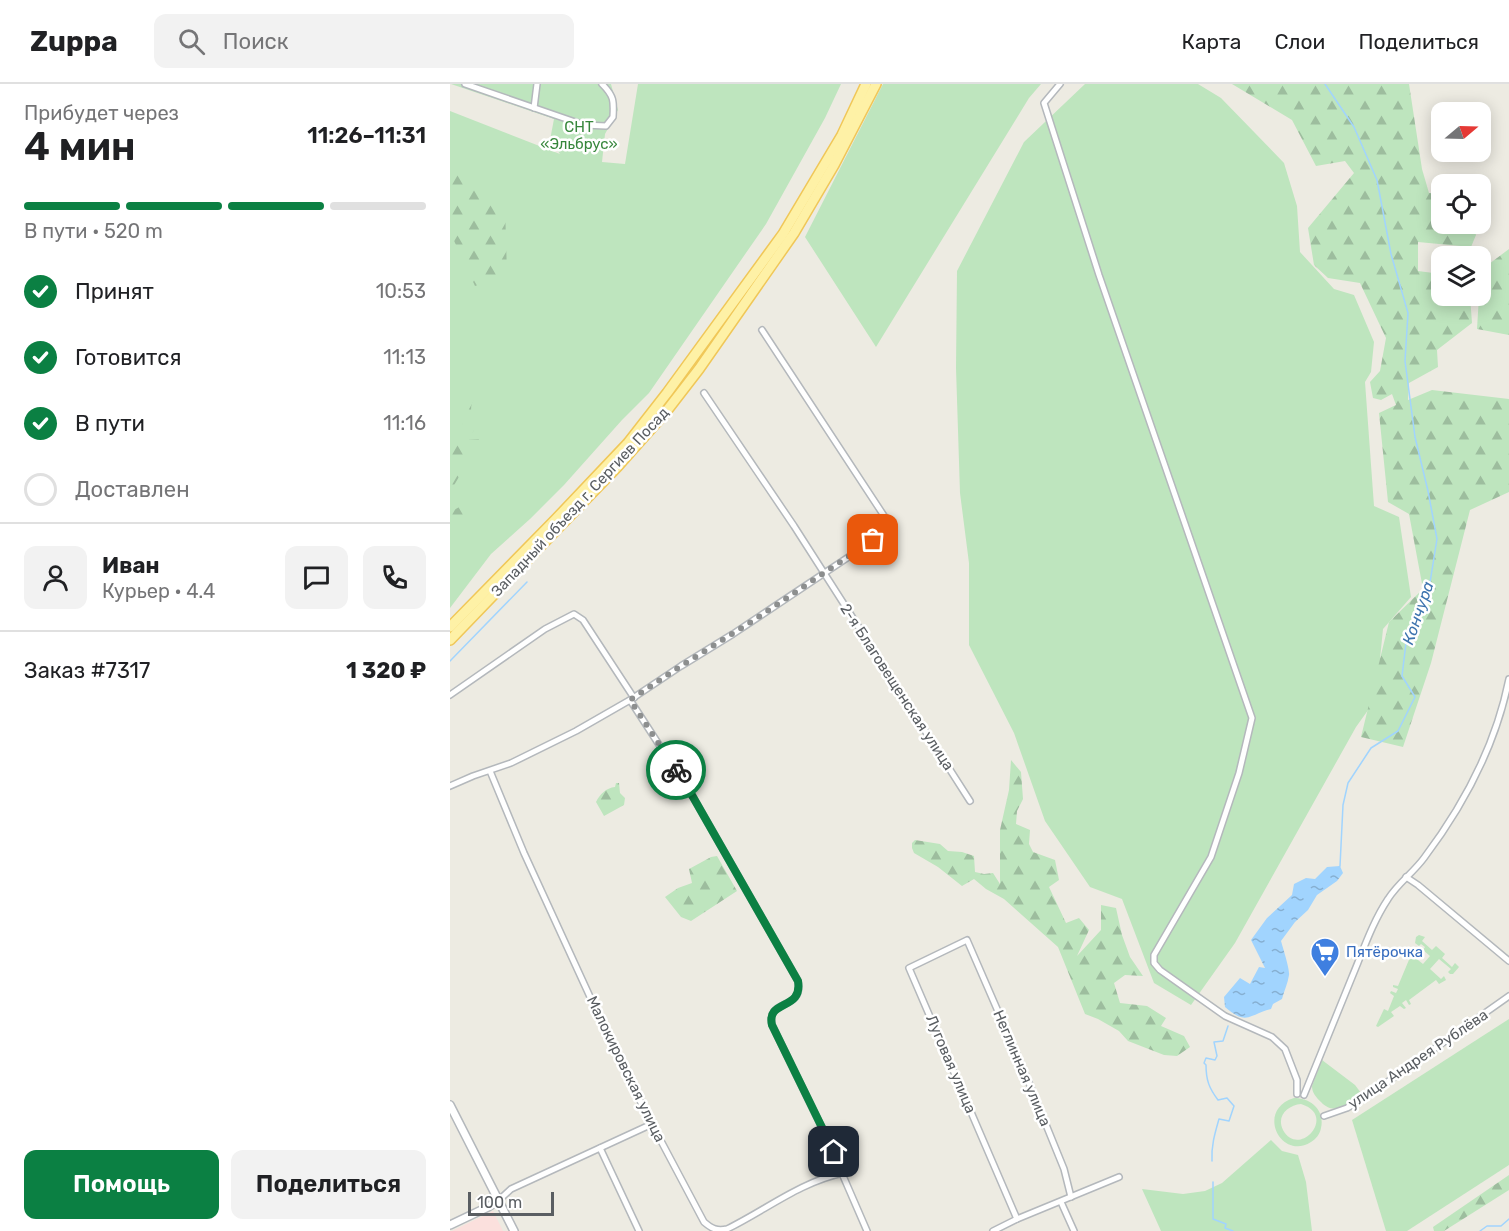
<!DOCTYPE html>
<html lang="ru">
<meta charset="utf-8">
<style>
:root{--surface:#fff;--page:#f2f2f2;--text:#202124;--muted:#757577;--line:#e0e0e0;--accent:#0b8043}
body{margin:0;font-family:Rubik,sans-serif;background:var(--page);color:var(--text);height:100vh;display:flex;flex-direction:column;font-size:22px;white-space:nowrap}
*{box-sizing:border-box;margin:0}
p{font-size:20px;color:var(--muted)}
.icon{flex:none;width:33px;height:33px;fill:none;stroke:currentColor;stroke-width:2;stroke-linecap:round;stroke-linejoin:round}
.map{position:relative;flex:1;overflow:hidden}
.details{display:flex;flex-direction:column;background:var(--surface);width:450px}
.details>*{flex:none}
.needle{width:39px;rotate:71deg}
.fabs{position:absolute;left:981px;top:18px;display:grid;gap:12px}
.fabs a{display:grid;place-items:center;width:60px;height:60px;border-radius:12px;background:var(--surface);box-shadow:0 3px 15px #0003;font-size:30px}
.scale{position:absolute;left:18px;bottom:15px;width:86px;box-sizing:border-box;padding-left:6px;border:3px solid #5a5e62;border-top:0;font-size:16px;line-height:21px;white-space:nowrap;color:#5a5e62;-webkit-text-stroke:4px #fff;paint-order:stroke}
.pin{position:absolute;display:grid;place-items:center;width:51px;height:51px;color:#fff;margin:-26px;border-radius:12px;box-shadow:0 3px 9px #0006}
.courier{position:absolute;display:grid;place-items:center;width:60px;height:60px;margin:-30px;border:4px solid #0b8043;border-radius:50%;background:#fff;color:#222;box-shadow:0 2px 8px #0007}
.head em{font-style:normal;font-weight:600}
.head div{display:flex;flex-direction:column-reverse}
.head{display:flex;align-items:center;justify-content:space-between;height:102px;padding:0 24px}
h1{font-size:39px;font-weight:600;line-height:45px}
.bar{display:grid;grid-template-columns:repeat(4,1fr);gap:9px 6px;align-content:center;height:72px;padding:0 24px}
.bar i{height:8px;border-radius:4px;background:var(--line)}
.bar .on{background:var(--accent)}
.bar p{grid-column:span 4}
.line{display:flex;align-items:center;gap:15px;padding:0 24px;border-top:2px solid var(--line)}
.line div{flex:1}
.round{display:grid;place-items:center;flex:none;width:63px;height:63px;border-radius:12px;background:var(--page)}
ol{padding:0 24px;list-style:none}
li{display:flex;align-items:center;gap:18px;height:66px}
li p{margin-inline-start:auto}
li .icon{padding:6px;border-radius:50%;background:var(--accent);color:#fff;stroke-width:4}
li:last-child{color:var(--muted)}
li i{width:33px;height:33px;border:3px solid var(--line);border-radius:50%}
.button{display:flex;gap:12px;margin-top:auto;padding:12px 24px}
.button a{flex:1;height:69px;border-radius:12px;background:var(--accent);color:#fff;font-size:24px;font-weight:600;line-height:69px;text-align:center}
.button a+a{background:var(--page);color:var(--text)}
header{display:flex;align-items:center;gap:36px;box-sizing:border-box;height:84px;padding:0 30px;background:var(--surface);border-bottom:2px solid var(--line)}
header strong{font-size:28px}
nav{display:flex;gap:33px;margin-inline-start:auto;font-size:21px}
.search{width:420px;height:54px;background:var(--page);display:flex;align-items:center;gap:15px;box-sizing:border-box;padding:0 21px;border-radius:12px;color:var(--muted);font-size:22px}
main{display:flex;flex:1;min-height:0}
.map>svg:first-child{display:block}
.medical{fill:#fbe0dd}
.green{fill:#bee5be;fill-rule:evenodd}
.forest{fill:url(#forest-firs)}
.water{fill:url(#water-ripples)}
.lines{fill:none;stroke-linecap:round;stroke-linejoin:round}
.stream{stroke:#a1d4fe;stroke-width:1.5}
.minor-casing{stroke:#b4b8bc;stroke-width:8}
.tertiary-casing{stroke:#b4b8bc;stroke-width:10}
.primary-casing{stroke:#f0c758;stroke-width:12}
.minor{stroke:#fff;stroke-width:5}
.tertiary{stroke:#fff;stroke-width:7}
.primary{stroke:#fef1a6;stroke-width:9}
.done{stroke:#8d8f8f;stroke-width:6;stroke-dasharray:0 10.8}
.route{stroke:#0b8043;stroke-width:8}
.labels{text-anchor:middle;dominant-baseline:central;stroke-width:5;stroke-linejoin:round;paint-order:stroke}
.park-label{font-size:15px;fill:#36863b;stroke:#fff}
.street-label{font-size:15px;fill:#5a5e62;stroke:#fff}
.shop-label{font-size:15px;fill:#366cbe;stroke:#fff;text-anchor:start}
.water-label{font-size:16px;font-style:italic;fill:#3e74af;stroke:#fff}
</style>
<header>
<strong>Zuppa</strong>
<div class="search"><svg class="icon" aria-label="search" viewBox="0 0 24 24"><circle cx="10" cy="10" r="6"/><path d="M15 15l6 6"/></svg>Поиск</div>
<nav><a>Карта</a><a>Слои</a><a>Поделиться</a></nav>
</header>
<main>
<section class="details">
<div class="head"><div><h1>4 мин</h1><p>Прибудет через</p></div><em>11:26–11:31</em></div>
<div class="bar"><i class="on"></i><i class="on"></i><i class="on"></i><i></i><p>В пути · 520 m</p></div>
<ol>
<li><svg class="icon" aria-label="check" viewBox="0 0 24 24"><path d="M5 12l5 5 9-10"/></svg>Принят<p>10:53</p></li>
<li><svg class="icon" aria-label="check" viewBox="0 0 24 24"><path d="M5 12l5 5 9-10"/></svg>Готовится<p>11:13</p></li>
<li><svg class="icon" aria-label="check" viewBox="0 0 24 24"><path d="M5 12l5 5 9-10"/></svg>В пути<p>11:16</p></li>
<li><i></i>Доставлен</li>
</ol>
<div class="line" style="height:108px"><a class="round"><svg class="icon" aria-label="person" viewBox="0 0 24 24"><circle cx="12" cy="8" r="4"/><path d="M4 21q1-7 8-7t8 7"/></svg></a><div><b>Иван</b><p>Курьер · 4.4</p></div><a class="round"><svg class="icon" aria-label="chat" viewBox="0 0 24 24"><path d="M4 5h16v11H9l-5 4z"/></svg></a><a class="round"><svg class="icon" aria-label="phone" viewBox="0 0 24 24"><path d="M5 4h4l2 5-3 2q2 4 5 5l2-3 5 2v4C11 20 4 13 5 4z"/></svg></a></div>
<div class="line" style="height:78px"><div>Заказ #7317</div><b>1 320 ₽</b></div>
<div class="button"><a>Помощь</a><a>Поделиться</a></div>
</section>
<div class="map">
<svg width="1059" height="1147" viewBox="0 0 1059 1147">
<defs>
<pattern id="forest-firs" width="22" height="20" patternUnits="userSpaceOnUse" patternTransform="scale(1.5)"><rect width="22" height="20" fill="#bee5be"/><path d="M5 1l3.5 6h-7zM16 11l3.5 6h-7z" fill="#9dbd9e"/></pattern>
<pattern id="water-ripples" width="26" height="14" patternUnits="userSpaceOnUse" patternTransform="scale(1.5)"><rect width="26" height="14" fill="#a1d4fe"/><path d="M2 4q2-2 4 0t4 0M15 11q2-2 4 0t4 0" fill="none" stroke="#86afd1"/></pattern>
</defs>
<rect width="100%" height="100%" fill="#edebe2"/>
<path class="medical" d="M43,1127L53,1147H2Z"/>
<g class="green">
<path d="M1,0H161L168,26L155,50L152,78L175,80L188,0H391L375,34L316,140L199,309L172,336L114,401L80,435L41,470L0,524V27L110,70L100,56L104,35Z"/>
<path d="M433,0H591L579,14L426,263L355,153Z"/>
<path d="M635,0H748L771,14L834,79L847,122L850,168L884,205L904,211L924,258L921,288L915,298L924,422L949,433L961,513L933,545L926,615L906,643L785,859L741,921L704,899L672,815L640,803L595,737L564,649L519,561V479L510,409L506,284L507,187L574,58Z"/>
<path d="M969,851L975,853L972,857L982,866L986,862L995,870L992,874L1002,883L1005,879L1009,883L1003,890H1000L998,888L1001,885L989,875L980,885L991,895L994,892L996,896L989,900L986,896L959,916L961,920L959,921L956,916L952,919L956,924L954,925L950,922L941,928L944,932L928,943L926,942L934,925L938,927L944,912L940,909L941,907L946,909L948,905L943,903V901L948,902L961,871L957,869L958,866L962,864L966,868L963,872L973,880L980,872L973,866L975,863L971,860L969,862L965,859L966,853Z"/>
<path d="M1059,935V1081L957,1147H936L902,1036Z"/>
<path d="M872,976L905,1001L911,1009L910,1013C896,1020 884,1032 871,1018C866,1013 862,1009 862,1002Z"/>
<path d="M844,1014C861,1014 875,1026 871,1044C870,1050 866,1055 861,1058C831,1077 805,1026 844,1014ZM851,1020C888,1031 849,1075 833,1046C826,1032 838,1021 851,1020Z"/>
<path d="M821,1056L832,1067L848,1071L856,1098L862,1147H711L692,1105L733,1110L755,1107L772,1099Z"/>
</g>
<g class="forest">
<path d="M782,0H959L972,85L979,109L991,110L992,140H1023L1026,151L1021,163L968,158V187L991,190L992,212H1020L1022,239L987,266L988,283L959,299L958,316L982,306L1059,315V408L1020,426L981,579L953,663L911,653L939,538L973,505L959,430L938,418L929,329L946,321L942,310L931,316L923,314L920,298L930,287L936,254L910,199L878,194L864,181L858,144L904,89L895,77L866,82L842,36Z"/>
<path d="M12,82L55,122L57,191L25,202L0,148V97Z"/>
<path d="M1059,165V251L1027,245L1029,212H1030L1031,186Z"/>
<path d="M32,291L35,295C34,298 33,302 31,305C25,317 19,316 22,332L28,336L29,339L17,356L29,355L26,364L0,408V352L13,343L12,321L16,298L25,306Z"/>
<path d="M0,420L1,424L4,426L11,422L13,424L18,423L22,428L0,448Z"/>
<path d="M561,676L571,688L573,715L567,727L566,740L580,746L579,760L583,768L605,776L609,796L599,803L616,839L629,834L639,846L627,872L651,846V821L666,824L672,851L680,873L693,892L675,891L664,899L670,919L697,922L716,934L711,942L734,952L740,963L727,972L714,971L678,957L669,947L648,935L635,930L608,863L554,815L536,805L524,795L512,802L488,783L464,769L462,764V759L465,756L490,760L498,767L512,768L524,772L525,788L534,790L543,789L550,800V746L559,706Z"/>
<path d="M166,699H169L170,709L175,714L174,721L154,732L146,718C150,710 156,704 165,703Z"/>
<path d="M267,772L287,807L241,837L231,833L215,813L228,804L242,799L239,785L261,773Z"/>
<path d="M1059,1091V1106L994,1147H984L983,1143Z"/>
</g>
<path class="water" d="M890,782L893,789L887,797L867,811L858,826L845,838L831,857C833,864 840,886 839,891C838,899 834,907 832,915L823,920L821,925C798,931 797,942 775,923L774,913L790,894L800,900L809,883L815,884L801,856L817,834L842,811L844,800L856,794L865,795L877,783Z"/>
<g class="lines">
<g class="stream">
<path d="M875,0L904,43L927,96L941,170L958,229L955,277L965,353L978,407L987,455L978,511L956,559L952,592L965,613L948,647L921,664L898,699L893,721L890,782L889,783"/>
<path d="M0,577L77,498"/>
<path d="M762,1077C761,1062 765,1049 769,1035L779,1037L784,1022L777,1014L768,1016C759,1004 756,996 756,981L754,979L756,974L765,976L767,972L764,958L773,957L778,942"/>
<path d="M763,1098V1135L776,1140L775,1144L783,1147"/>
<path d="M1030,1147L1037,1142H1051L1059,1135"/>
</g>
<g class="minor-casing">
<g id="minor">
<path d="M15,0L134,41L156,42L163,33C164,17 164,12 152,0"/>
<path d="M610,0L594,19L649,191L802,634L789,689L761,773L704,871V879L710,886L775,932L822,953L835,965L847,996V1010"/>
<path d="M84,24L87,0"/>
<path d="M254,309L344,442L520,717"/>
<path d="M0,611L95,545L124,530L133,536L184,614"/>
<path d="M180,616L243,713L348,897C354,927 316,914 322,941L374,1048L417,1147"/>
<path d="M40,687L74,769L169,976L202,1040L254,1138C262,1145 267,1147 277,1145C316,1126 350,1098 393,1089"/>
<path d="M0,702L23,692L61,679L126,647L180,616L231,582L283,550L442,444L312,246"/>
<path d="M956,793L968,801L1059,877"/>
<path d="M854,1011C870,972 886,932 902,893C913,867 922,839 938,815C948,799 963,789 974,774C1014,721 1046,660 1059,595"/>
<path d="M874,1032L897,1024L916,1013L1059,912"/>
<path d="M150,1064L189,1147"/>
<path d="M48,1117L61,1105L202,1040"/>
<path d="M611,1118L624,1147"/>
<path d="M567,1135L459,884L517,856L577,994L614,1085L621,1113"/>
<path d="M543,1147L567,1135L669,1093"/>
</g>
</g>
<g class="tertiary-casing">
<g id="tertiary">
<path d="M0,1021L64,1147"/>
<path d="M0,1141L38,1123L48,1117"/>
</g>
</g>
<g class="primary-casing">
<g id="primary">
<path d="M0,543L105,436L178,359L217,309L333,150L392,51L416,0"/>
<path d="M0,556L168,382L215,329L249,285L344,149L384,81L426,0"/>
</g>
</g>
<use href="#minor" class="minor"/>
<use href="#tertiary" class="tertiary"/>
<use href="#primary" class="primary"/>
</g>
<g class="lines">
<path class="done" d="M226,686L180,616L231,582L304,536L423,456"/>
<path class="route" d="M226,686L243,713L348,897C353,927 316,915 322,941L384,1068"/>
</g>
<defs>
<g id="supermarket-pin" transform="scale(1.5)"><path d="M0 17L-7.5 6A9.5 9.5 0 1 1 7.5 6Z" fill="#3f7fe0" stroke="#fff"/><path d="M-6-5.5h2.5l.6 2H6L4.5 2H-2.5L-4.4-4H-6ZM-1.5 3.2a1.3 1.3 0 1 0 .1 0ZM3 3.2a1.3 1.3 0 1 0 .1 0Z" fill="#fff"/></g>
</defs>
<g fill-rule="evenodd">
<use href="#supermarket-pin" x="875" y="868"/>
</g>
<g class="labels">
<g class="park-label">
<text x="129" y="43">СНТ<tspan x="129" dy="17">«Эльбрус»</tspan></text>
</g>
<g class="street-label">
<text transform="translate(130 418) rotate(-47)">Западный объезд г. Сергиев Посад</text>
<text transform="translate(447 603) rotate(57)">2-я Благовещенская улица</text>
<text transform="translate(968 975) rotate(-34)">улица Андрея Рублёва</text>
<text transform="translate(501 980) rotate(67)">Луговая улица</text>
<text transform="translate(572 984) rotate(67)">Неглинная улица</text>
<text transform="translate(176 985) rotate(64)">Малокировская улица</text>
</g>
<g class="shop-label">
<text x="896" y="868">Пятёрочка</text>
</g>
<g class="water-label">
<text transform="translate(968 529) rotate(-71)">Кончура</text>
</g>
</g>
</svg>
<div class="fabs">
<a><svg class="needle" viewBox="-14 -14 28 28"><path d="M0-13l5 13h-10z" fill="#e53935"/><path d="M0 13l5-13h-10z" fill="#757577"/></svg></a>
<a><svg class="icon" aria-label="locate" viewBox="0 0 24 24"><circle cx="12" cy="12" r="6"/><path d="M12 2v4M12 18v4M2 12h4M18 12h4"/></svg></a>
<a><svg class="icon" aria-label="layers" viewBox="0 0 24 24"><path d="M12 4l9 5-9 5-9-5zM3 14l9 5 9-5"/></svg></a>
</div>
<div class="scale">100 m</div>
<div class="pin" style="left:423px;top:456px;background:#ea580c"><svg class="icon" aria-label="bag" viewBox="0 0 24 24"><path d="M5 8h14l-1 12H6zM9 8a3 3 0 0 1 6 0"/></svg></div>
<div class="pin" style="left:384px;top:1068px;background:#1f2937"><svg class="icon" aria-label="home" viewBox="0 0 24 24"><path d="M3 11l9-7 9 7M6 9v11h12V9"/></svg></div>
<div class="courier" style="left:226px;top:686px"><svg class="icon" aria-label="bike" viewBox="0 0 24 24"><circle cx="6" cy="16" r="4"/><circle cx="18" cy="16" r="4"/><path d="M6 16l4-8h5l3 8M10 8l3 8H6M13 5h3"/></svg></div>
</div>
</main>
